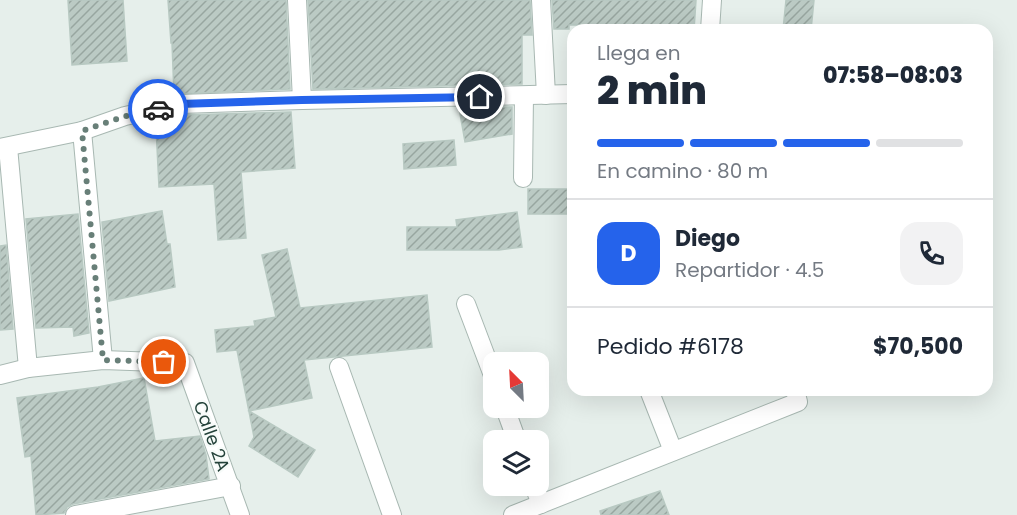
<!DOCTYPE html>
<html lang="es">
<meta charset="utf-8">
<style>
:root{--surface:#fff;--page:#f2f2f3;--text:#1f2937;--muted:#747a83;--line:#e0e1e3;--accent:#2563eb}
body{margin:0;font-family:Poppins,sans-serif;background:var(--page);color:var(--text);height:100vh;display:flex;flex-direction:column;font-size:22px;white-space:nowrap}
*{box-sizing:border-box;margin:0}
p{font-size:20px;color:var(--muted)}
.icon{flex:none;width:33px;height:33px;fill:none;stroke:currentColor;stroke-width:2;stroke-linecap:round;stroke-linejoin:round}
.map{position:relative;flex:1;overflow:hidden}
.sheet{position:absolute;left:567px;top:24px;width:426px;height:372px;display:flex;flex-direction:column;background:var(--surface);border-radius:18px;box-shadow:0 6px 24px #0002}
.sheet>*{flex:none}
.needle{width:39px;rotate:336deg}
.buttons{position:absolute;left:483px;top:352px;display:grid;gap:12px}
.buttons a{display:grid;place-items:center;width:66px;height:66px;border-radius:12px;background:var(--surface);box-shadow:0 6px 24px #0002;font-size:30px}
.pin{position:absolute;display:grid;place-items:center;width:51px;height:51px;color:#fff;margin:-26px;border:3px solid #fff;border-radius:50%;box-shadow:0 2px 6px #0007}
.courier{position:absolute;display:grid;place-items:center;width:60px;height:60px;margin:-30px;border:4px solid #2563eb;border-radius:50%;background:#fff;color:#222;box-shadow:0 2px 8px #0007}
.overview em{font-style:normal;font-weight:800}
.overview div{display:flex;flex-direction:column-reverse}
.overview{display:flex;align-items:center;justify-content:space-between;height:102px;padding:0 30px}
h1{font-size:39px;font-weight:800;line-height:45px}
.bar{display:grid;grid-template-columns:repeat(4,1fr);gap:9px 6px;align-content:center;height:72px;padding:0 30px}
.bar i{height:8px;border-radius:4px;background:var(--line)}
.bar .current{background:var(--accent)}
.bar p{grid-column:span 4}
.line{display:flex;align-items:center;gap:15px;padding:0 30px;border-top:2px solid var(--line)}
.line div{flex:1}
.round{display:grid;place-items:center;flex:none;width:63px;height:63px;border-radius:18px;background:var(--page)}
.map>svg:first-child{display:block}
.building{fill:url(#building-hatch);stroke:#b8c9c2;stroke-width:1.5}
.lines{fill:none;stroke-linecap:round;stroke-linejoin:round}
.minor-casing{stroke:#a8b8b2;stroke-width:20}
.minor{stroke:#fff;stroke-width:18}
.done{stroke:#687f78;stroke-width:6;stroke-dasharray:0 10.8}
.route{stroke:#2563eb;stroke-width:8}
.labels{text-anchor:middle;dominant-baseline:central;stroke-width:4.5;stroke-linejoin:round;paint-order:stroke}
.street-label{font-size:18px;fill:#24423a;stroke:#f7fbf9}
</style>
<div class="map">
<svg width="1017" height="515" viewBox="0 0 1017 515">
<defs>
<pattern id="building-hatch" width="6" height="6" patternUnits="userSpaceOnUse" patternTransform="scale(1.5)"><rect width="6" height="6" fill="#bbcac4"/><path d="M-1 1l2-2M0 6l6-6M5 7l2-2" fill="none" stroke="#98a6a0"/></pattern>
</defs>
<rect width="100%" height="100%" fill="#e6efeb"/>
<g class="building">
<path d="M68,0H123L127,61L72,65Z"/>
<path d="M168,0H286L290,89L174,94L172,43H171Z"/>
<path d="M308,0H530L532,35H522V84L313,89Z"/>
<path d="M552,0H696L694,30H630V25H569V29H554Z"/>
<path d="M786,0H814L811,30H783Z"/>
<path d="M512,107V134L465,142L459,108Z"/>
<path d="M291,112L295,168L241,172L246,238L218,240L214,184L159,187L156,127L176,126L175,117L181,115Z"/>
<path d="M454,140L456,165L404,169L403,144Z"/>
<rect x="528" y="189" width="45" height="25"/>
<path d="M162,211L167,244H170L175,287L109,301L102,222Z"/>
<path d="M517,212L522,247L499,250H407V227H457L456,220Z"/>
<path d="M78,214L89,333L74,336L73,327L36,328L26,219Z"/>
<path d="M6,245L13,329L0,330V246Z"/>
<path d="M287,249L300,308L427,295L432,347L304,360L312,398L249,411L315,450L298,477L249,446L254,437L237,350L217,352L215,330L255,326L254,321L276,317L262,255Z"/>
<path d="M144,378L155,441L200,436L206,455L209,479L73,504L67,507L64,513L36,515L31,456L25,457L17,398L98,387Z"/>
<path d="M660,491L669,515H601L600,511Z"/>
</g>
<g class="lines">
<g class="minor-casing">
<g id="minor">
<path d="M297,0L302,100"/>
<path d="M541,0L546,95"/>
<path d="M710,30L712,0"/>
<path d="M82,131L103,360"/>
<path d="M8,147L28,368"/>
<path d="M0,148L82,131L125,116L180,104L302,100L573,94"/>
<path d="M523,178L524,96"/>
<path d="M466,304L494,378"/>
<path d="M339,367L392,515"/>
<path d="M0,375L28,368L103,360L185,363L240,515"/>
<path d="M649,390L673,451"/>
<path d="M505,408L517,441"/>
<path d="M534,486L541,504"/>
<path d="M75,515L231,486"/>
<path d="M513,515L798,402L795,390"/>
</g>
</g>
<use href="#minor" class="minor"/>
</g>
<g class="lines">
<path class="done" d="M158,109L126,116L82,131L103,360L164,362"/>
<path class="route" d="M158,109L180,104L302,100L480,97"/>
</g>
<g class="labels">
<g class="street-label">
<text transform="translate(212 436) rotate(70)">Calle 2A</text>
</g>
</g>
</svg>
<div class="buttons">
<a><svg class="needle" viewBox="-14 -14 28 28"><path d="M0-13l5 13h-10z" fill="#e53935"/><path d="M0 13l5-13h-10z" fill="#747a83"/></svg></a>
<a><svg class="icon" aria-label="layers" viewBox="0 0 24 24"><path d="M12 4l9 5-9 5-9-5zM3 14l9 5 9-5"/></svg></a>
</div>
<div class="pin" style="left:164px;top:362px;background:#ea580c"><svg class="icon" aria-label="bag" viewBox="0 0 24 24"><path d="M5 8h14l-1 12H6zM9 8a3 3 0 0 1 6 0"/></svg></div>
<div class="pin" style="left:480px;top:97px;background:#1f2937"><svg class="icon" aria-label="home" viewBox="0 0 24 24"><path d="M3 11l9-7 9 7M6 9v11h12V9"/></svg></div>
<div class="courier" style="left:158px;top:109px"><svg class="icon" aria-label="car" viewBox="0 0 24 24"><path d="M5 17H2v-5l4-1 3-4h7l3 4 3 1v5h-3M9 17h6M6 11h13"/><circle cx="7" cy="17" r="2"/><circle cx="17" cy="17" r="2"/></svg></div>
<section class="sheet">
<div class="overview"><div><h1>2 min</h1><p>Llega en</p></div><em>07:58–08:03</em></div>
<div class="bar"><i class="current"></i><i class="current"></i><i class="current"></i><i></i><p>En camino · 80 m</p></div>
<div class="line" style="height:108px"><b class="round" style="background:var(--accent);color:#fff">D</b><div><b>Diego</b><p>Repartidor · 4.5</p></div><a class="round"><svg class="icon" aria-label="phone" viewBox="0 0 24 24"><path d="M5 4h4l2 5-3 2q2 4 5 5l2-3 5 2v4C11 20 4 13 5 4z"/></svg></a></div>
<div class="line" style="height:78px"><div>Pedido #6178</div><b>$70,500</b></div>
</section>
</div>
